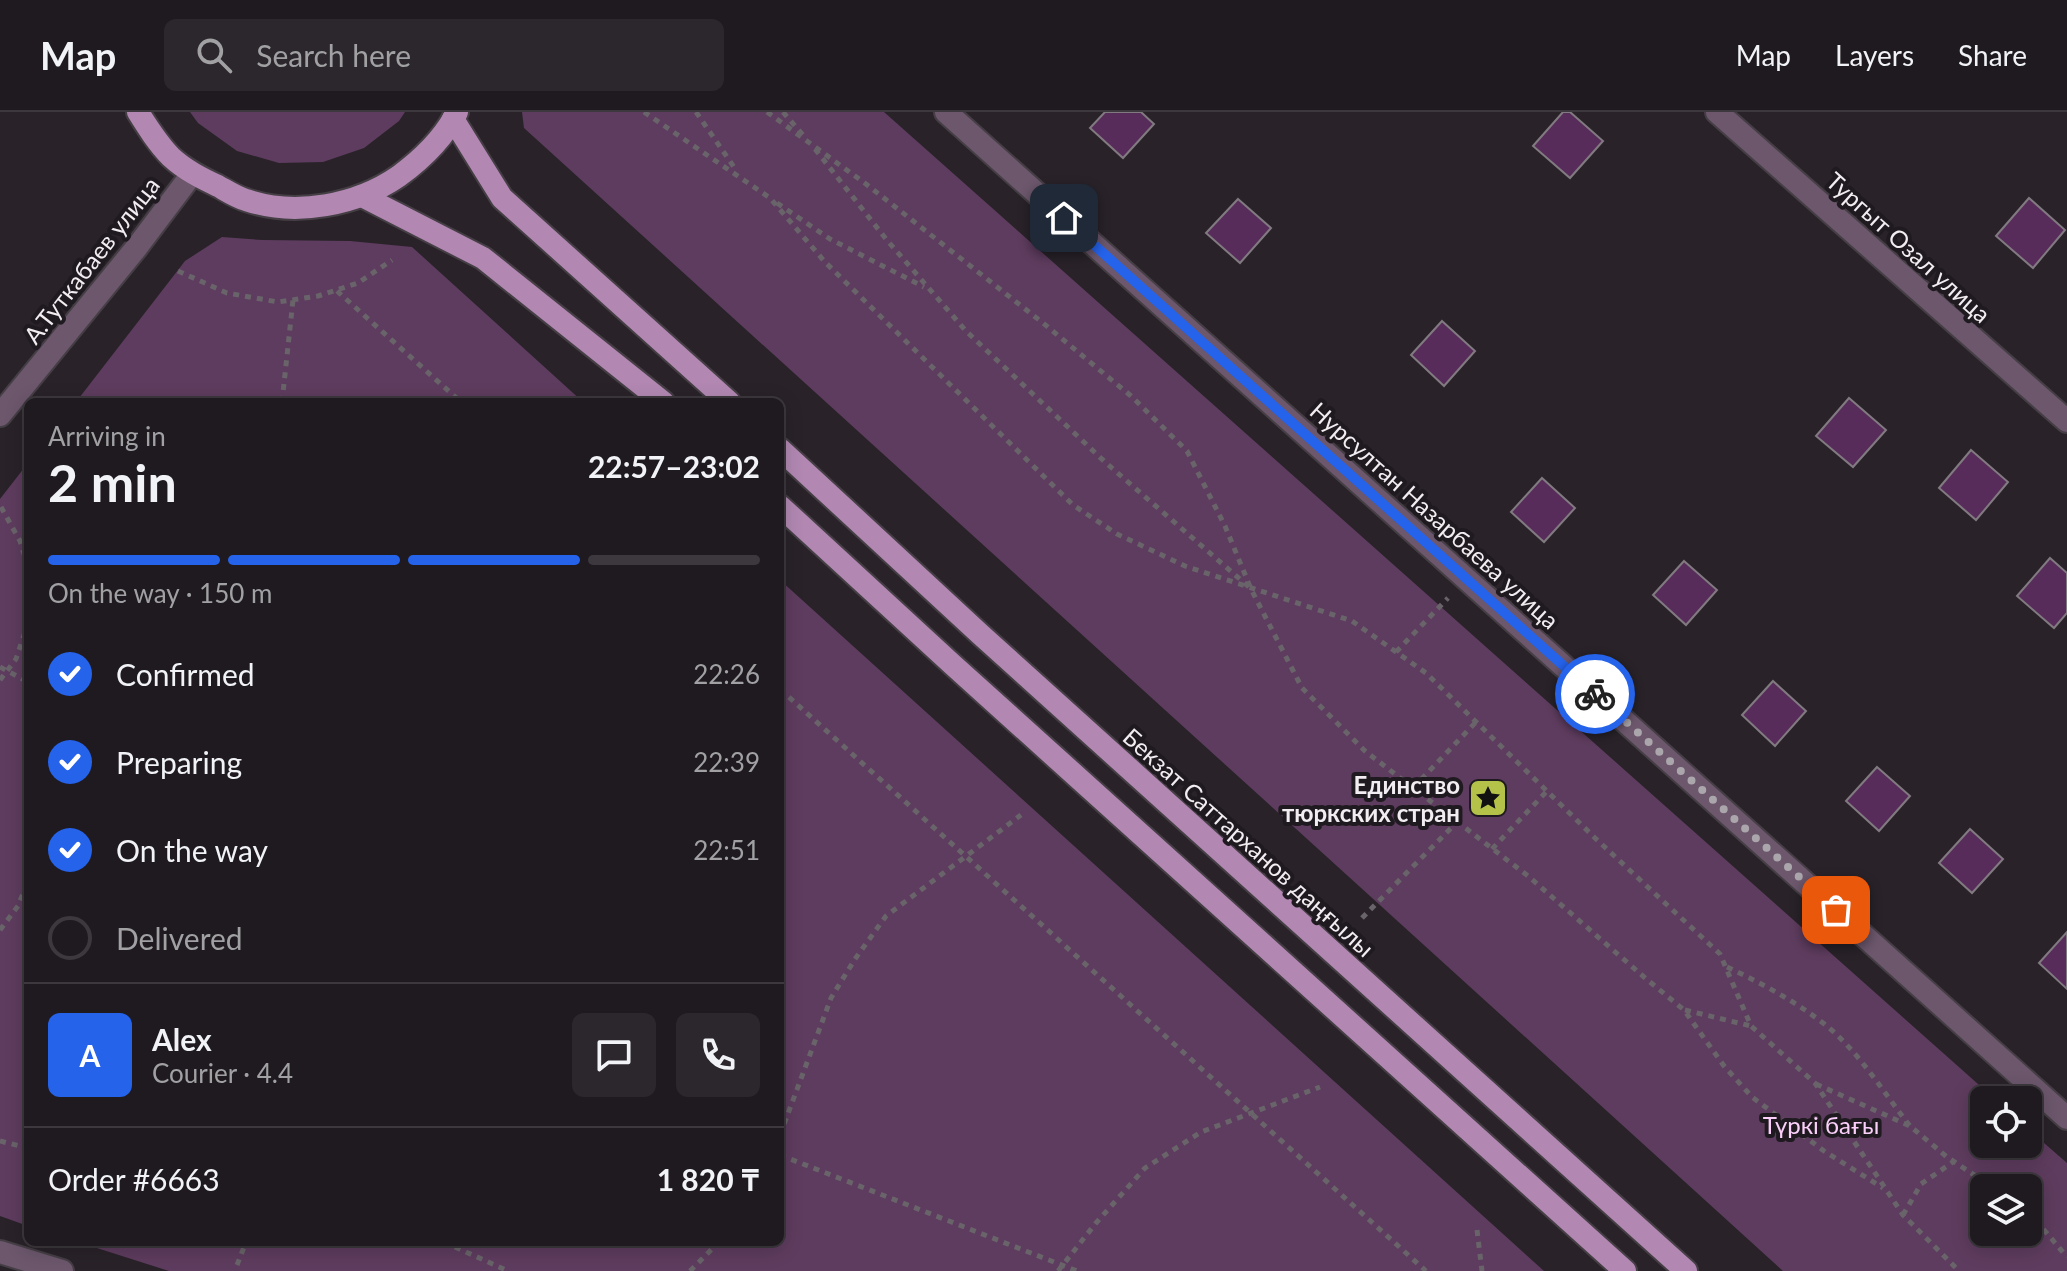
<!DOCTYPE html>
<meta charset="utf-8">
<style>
:root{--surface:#1f1a1f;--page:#2c272c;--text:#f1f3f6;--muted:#a1a1a4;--line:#3c383d;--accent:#2563eb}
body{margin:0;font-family:Lato,sans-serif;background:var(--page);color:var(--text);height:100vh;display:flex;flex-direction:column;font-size:30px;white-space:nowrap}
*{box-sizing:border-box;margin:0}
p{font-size:26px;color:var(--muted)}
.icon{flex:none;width:44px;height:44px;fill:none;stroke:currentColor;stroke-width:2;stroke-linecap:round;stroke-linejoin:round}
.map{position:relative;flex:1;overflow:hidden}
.side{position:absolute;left:24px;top:286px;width:760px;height:848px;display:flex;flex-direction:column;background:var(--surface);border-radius:12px;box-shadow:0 4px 20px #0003,0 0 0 2px var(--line)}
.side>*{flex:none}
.fabs{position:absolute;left:1970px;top:974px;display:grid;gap:16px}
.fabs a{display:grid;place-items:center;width:72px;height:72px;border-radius:12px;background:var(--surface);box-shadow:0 4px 20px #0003,0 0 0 2px var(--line);font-size:40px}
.pin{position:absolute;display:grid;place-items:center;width:68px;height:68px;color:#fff;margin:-34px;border-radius:16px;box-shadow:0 4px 12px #0006}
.courier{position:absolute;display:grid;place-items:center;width:80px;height:80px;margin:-40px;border:6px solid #2563eb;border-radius:50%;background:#fff;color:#222;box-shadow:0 2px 10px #0007}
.overview em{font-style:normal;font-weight:700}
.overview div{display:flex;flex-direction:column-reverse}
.overview{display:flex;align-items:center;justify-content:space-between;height:136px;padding:0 24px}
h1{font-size:52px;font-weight:700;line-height:60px}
.bar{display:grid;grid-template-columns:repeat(4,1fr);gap:12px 8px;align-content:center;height:96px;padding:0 24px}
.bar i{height:10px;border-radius:6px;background:var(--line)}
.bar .selected{background:var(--accent)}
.bar p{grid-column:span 4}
.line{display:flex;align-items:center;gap:20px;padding:0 24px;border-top:2px solid var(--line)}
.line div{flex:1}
.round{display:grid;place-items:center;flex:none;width:84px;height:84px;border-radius:12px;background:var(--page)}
ol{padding:0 24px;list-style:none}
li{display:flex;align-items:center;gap:24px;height:88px}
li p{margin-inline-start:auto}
li .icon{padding:8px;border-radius:50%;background:var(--accent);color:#fff;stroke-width:4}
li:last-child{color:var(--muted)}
li i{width:44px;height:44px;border:4px solid var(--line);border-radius:50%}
header{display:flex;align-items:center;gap:48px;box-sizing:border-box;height:112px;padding:0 40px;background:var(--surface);border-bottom:2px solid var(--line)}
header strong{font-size:38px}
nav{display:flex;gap:44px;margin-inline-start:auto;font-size:28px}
.search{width:560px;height:72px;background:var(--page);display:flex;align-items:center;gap:20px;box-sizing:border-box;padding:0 28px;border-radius:12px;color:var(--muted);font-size:30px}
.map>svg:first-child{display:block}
.green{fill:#5e3c5f;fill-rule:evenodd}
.building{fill:#582c5a;stroke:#817b81;stroke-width:2}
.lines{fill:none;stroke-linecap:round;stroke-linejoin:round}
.minor-casing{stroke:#453f45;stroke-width:26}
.primary-casing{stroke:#453f45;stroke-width:26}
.path{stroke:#696469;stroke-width:5;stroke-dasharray:6 6;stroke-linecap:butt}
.minor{stroke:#6c576c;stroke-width:22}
.primary{stroke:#b288b3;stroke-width:22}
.done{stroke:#aba6ab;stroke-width:8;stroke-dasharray:0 14.4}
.route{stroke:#2563eb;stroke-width:10}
.labels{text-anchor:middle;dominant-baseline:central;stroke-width:8;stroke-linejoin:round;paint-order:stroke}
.street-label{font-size:24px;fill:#f1edf1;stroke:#1f1a1f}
.poi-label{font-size:24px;font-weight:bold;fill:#f1edf1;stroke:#1f1a1f;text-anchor:end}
.park-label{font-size:24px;fill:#fad0fb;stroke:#1f1a1f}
</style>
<header>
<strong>Map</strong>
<div class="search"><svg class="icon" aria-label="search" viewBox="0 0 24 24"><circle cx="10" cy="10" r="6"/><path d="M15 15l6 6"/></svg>Search here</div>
<nav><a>Map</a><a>Layers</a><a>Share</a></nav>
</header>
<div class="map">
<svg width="2067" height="1159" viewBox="0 0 2067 1159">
<rect width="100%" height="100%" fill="#292329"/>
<g class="green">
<path d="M190,0H405L399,9L364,36L323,50L279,51L237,39L198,11Z"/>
<path d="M522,0H884L1996,988H1984V1032H2028V1017L2067,1051V1159H1783L524,16ZM2028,1076V1120H1984V1076Z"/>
<path d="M222,125L262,128L350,129L412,135L583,290H76L185,149Z"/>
<path d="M28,351V1114L0,1104V387Z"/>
<path d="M780,468L1544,1159H169L78,1130H780Z"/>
</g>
<g class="building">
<path d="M1105,0H1141L1154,12L1123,46L1090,16Z"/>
<path d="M1563,0H1570L1603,29L1570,66L1533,34Z"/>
<path d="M2029,86L2065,118L2033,156L1996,124Z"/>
<path d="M1238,87L1271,116L1240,151L1206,121Z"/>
<path d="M1442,209L1475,239L1444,274L1411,243Z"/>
<path d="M1849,286L1886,318L1853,355L1816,324Z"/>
<path d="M1971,338L2008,370L1976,408L1939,376Z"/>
<path d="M1542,366L1575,396L1544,430L1511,400Z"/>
<path d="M2050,446L2067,461V501L2054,516L2017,484Z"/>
<path d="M1684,449L1717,478L1686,513L1653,483Z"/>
<path d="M1773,569L1806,599L1775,634L1742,603Z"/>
<path d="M1877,655L1910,684L1879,719L1846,689Z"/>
<path d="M1970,717L2003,747L1972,781L1939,751Z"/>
<path d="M2067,820V877L2039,851Z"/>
</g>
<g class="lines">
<g class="minor-casing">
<g id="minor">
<path d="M946,0L2067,1006"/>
<path d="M1717,0L2067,309"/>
<path d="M0,303L137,135L192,62"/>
<path d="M0,1140L62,1159"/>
</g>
</g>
<g class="primary-casing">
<g id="primary">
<path d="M138,0C148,16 158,32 171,45C185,58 201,66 218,74C227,79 236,85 246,88C296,105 357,93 399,64C422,47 444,26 457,0"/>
<path d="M453,7L502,86L729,290"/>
<path d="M362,84L483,146L663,290"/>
<path d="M780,337L980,522L1686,1159"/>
<path d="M780,394L953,553L1625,1159"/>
</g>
</g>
<g class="path">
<path d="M644,0L770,86L825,150L1073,393L1117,422L1185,454L1352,509L1426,561L1595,726L1720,842L1751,914L1815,971L1903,1103L1959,1159"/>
<path d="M696,0L736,58"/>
<path d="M767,0L866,72L1043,211L1131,284L1187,339L1225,414L1251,477L1302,576L1365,639L1528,764L1644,865L1684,898L1724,954L1752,985L1824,1039L1883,1076"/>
<path d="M783,0L803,23"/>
<path d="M815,37L886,127L966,219L1105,350L1249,475"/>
<path d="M777,91L830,127L924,175"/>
<path d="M178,159L227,181L278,190L318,184L358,171L392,148"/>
<path d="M337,179L461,290"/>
<path d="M282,290L293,188"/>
<path d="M1,395L20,429L28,455"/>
<path d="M1396,540L1448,486"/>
<path d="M0,555L28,570"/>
<path d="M0,568L16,547L28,511"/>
<path d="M780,577L1426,1159"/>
<path d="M1413,676L1476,610"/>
<path d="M1492,737L1547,679"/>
<path d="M1362,806L1457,710"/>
<path d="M0,818L18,794L28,769"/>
<path d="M1727,855C1761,871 1793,888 1823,911C1858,938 1883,980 1910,1014"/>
<path d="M1685,898L1751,914"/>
<path d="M1816,972L1910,1014L1947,1045L1994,1076"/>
<path d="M780,1023L831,886L855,847L886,804L1021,703"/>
<path d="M0,1029L28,1036"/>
<path d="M780,1043L1077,1159"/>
<path d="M2028,1099L2067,1145"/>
<path d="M1903,1103L1921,1072L1953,1050"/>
<path d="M1477,1118L1482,1159"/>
<path d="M444,1130L508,1159"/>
<path d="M237,1153L246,1130"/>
<path d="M690,1159L719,1130"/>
<path d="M1058,1159L1096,1111L1145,1056L1201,1020L1320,975"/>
</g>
<use href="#minor" class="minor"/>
<use href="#primary" class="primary"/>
</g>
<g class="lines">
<path class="done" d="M1595,582L1836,798"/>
<path class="route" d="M1064,106L1595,582"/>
</g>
<defs>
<g id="sight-square" transform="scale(2)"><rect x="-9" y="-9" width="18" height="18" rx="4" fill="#b4c24a" stroke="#1f1a1f"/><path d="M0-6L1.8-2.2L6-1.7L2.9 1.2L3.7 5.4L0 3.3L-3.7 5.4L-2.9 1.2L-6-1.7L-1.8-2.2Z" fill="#111"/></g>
</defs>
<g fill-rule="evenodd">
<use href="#sight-square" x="1488" y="686"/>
</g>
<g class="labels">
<g class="street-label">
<text transform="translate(1909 135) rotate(42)">Тургыт Озал улица</text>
<text transform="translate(91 148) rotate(-52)">А.Туткабаев улица</text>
<text transform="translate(1435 403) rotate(42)">Нурсултан Назарбаева улица</text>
<text transform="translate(1249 730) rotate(42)">Бекзат Саттарханов даңғылы</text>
</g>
<g class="poi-label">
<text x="1460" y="672">Единство<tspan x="1460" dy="28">тюркских стран</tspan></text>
</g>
<g class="park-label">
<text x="1821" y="1012">Түркі бағы</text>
</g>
</g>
</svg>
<div class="fabs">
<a><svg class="icon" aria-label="locate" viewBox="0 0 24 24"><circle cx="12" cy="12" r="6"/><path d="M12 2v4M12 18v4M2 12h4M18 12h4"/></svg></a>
<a><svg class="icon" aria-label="layers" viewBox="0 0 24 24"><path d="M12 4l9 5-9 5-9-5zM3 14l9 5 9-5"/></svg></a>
</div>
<div class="pin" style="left:1836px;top:798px;background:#ea580c"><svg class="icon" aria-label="bag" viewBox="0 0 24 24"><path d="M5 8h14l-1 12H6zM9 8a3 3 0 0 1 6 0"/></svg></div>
<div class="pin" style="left:1064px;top:106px;background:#1f2937"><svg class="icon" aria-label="home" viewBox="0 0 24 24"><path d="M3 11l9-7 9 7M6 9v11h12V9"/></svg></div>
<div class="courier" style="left:1595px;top:582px"><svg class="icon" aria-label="bike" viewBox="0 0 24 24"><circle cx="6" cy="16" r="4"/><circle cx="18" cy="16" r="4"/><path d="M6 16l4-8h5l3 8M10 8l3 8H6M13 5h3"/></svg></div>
<section class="side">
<div class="overview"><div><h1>2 min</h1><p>Arriving in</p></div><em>22:57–23:02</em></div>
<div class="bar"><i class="selected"></i><i class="selected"></i><i class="selected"></i><i></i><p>On the way · 150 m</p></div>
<ol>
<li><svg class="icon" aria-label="check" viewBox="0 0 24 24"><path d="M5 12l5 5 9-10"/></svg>Confirmed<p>22:26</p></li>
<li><svg class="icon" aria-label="check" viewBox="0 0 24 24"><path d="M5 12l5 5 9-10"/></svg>Preparing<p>22:39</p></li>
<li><svg class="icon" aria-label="check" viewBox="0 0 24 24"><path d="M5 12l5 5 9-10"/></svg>On the way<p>22:51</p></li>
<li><i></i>Delivered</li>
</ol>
<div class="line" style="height:144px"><b class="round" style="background:var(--accent);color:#fff">A</b><div><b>Alex</b><p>Courier · 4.4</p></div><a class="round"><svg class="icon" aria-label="chat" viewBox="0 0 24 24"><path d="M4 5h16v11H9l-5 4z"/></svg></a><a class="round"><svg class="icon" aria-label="phone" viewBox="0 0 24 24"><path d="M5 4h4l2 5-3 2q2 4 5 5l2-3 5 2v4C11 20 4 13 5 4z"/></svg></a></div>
<div class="line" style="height:104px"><div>Order #6663</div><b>1 820 ₸</b></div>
</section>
</div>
